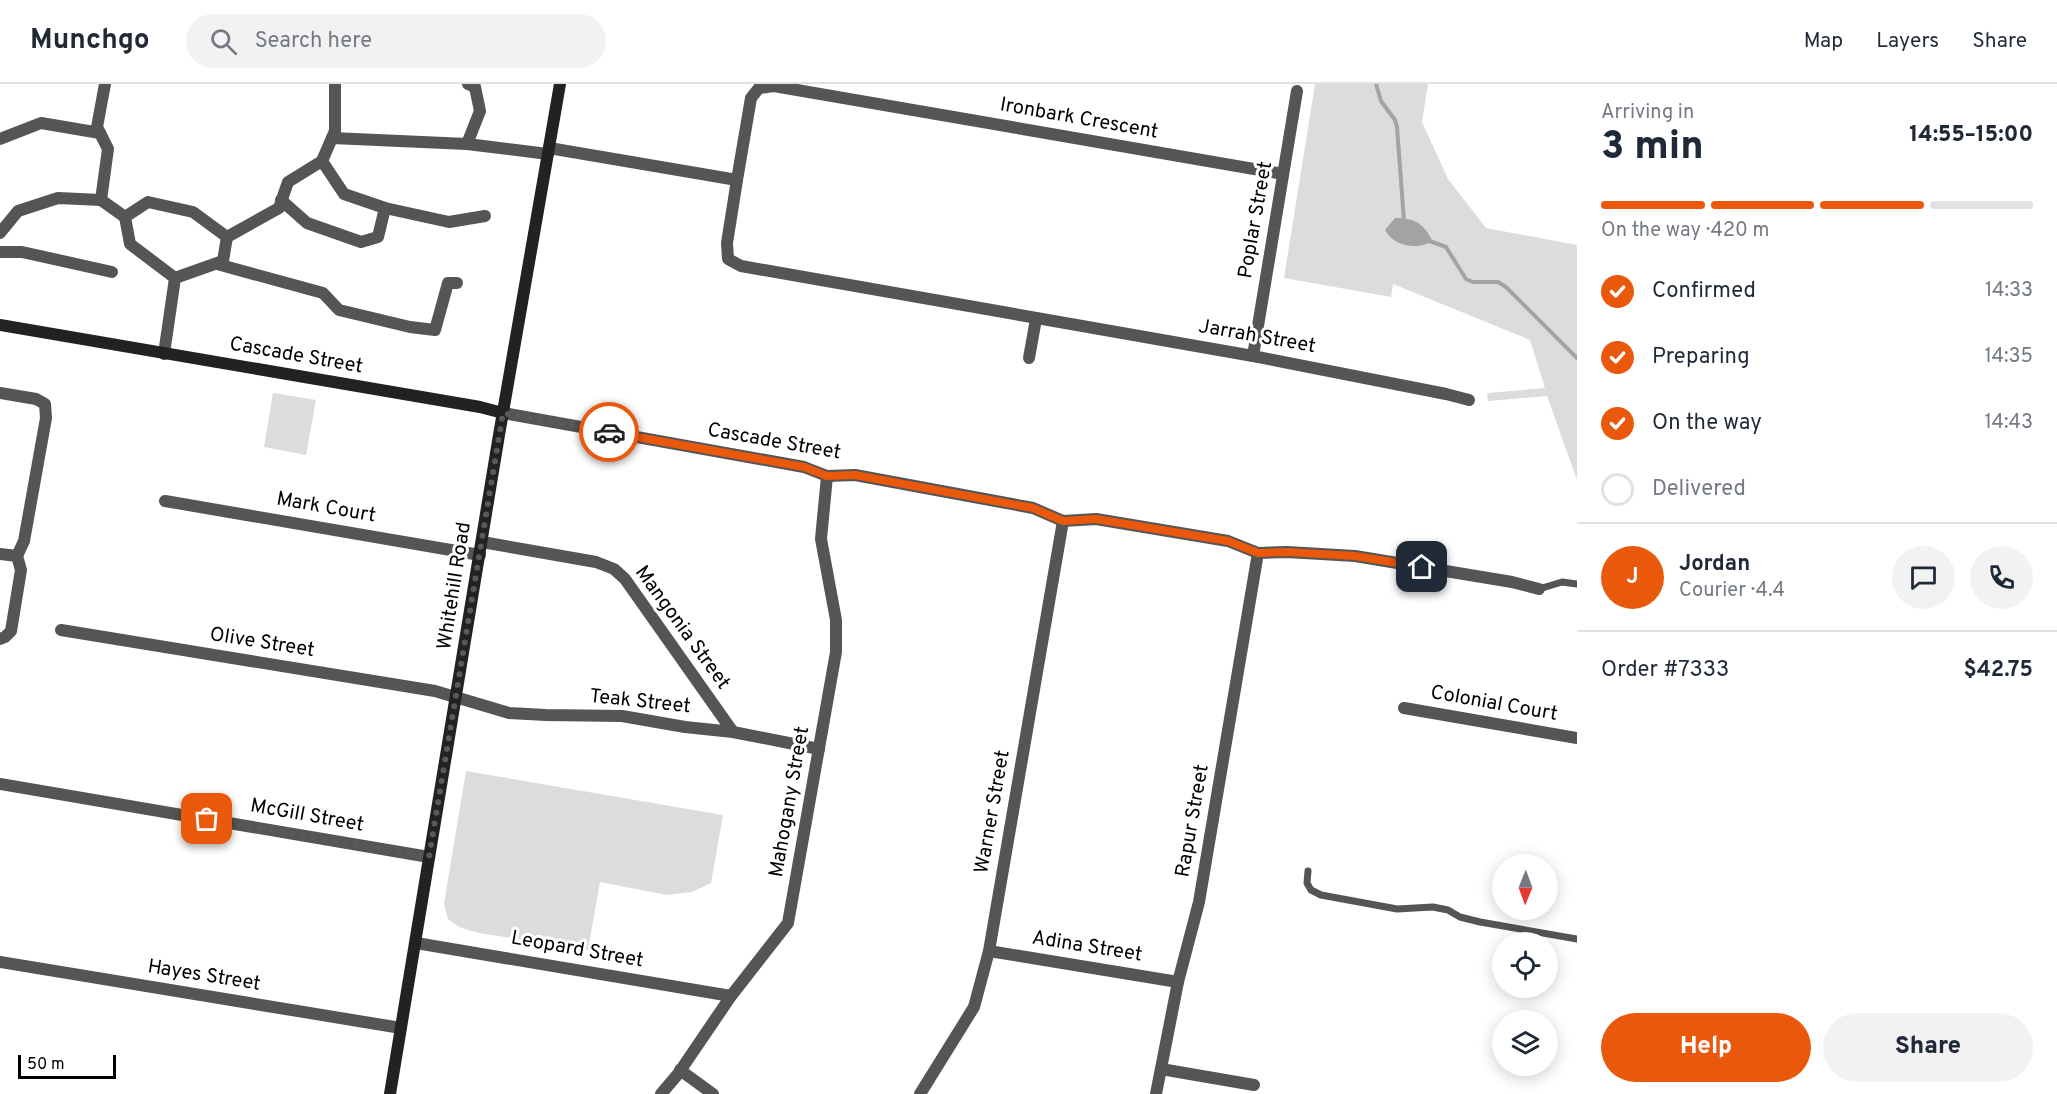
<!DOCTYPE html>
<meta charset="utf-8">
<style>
:root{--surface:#fff;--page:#f2f2f3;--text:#1f2937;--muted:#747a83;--line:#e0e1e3;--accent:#ea580c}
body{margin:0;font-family:Overpass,sans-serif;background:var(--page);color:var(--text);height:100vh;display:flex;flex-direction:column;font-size:22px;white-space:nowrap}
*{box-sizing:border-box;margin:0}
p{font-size:20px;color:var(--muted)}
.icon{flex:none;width:33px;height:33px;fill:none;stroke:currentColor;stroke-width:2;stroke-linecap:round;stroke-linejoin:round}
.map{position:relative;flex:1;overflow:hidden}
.drawer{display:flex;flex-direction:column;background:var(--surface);width:480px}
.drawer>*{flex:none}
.needle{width:39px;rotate:181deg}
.tools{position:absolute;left:1492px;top:770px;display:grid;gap:12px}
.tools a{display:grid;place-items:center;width:66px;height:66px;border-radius:50%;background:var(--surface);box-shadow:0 3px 15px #0003;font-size:30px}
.scale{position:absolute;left:18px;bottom:15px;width:98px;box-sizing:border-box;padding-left:6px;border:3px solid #000;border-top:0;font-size:16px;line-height:21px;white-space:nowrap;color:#000;-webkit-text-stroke:4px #fff;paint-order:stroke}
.pin{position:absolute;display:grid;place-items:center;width:51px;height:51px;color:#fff;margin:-26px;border-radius:12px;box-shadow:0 3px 9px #0006}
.courier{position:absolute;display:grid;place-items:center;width:60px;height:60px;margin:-30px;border:4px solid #ea580c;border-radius:50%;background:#fff;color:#222;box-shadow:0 2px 8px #0007}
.summary em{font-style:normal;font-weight:800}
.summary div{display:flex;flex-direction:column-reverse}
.summary{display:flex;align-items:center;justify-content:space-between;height:102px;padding:0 24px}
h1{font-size:39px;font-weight:800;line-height:45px}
.bar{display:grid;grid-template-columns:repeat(4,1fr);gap:9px 6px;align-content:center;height:72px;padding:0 24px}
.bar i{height:8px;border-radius:4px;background:var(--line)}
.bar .selected{background:var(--accent)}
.bar p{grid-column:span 4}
.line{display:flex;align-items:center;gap:15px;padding:0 24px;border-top:2px solid var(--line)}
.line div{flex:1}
.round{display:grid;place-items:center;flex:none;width:63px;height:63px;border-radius:32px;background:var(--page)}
ol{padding:0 24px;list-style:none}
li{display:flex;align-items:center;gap:18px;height:66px}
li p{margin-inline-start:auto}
li .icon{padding:6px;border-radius:50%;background:var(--accent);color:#fff;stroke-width:4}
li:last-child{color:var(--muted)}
li i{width:33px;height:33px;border:3px solid var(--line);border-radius:50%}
.action{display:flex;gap:12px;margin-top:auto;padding:12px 24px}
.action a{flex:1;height:69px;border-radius:36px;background:var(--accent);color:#fff;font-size:24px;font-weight:800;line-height:69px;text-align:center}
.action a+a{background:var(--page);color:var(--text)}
header{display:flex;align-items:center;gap:36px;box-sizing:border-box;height:84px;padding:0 30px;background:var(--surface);border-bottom:2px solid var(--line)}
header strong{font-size:28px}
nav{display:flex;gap:33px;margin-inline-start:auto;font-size:21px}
.search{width:420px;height:54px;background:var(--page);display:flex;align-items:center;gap:15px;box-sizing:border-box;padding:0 21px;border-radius:33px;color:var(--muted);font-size:22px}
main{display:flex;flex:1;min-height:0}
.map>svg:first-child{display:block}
.green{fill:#dcdcdc}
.water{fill:#a3a3a3}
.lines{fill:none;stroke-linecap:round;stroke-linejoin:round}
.stream{stroke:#a3a3a3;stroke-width:4}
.lane{stroke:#555;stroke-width:7}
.street{stroke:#555;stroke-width:12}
.secondary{stroke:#222;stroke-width:12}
.done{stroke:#595959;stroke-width:6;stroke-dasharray:0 10.8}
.route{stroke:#ea580c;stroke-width:8}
.labels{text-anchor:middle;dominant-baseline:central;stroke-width:6;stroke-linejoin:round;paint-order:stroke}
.street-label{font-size:20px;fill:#000;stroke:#fff}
</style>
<header>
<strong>Munchgo</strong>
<div class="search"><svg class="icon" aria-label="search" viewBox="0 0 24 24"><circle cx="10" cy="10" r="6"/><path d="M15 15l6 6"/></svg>Search here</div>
<nav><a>Map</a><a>Layers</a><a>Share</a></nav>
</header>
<main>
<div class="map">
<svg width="1577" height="1010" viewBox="0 0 1577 1010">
<rect width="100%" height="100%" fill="#fff"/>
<g class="green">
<path d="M1315,0H1428L1422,38L1448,95L1486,144L1577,161V396L1547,312L1488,317L1487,309L1545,304L1530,256L1393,200L1391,213L1284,194Z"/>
<path d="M273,309L316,316L306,371L264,363Z"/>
<path d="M466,687L723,731L711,799L692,808L667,811L600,798L588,866L479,849L459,843L448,835L444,820Z"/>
</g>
<path class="water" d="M1395,134C1413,134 1422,138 1431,154L1429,159C1414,166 1393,161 1385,146Z"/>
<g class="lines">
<g class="stream">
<path d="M1376,0L1381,17L1395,36L1397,43L1404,137"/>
<path d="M1427,156L1446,163L1466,195L1473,198H1498L1506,203L1577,274"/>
</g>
<g class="lane">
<path d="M1539,505L1562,498L1577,500"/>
<path d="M1308,787L1307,799L1311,806L1321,811L1397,825L1433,823L1448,826L1460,833L1480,838L1577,855"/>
</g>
<g class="street">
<path d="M105,0L97,43L108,65L101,116L125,133"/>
<path d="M332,54L467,60L548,70"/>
<path d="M0,55L41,39L100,49"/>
<path d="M467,60L480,27L475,3L468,0"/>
<path d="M549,64L737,96L751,14L759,4L774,2L1283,90"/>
<path d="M322,77L344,110L385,124L449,138L485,132"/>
<path d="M737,96L727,159L728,175L741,182L1253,272L1446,310L1469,316"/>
<path d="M281,116L307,139L361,158L378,153L385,124"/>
<path d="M0,149L18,127L58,114L101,116"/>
<path d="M227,153L279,124L288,98L322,77L335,47V0"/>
<path d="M0,168H22L112,188"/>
<path d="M217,180L323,209L339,226L410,243L435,246L448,199H457"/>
<path d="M164,270L175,194L130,160L125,133L148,118L193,128L227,153L223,177L175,194"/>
<path d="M1253,272L1297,7"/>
<path d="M1029,274L1036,235"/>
<path d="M0,309L36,315L45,320L46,334L24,457L17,472"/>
<path d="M503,329L804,383L827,392L855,391L1033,424L1063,437L1096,435L1228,457L1258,469L1287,468L1355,472L1512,498L1539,505"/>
<path d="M165,417L480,471"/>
<path d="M482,458L596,478L614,485L625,495L733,648"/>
<path d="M0,470L17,472L21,486L11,547L5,553L0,555"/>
<path d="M61,546L435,607L509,629L546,631L622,632L685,643L733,648L819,665"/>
<path d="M1404,624L1577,654"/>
<path d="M0,700L429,773"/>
<path d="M416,859L731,912"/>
<path d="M989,867L1178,898"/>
<path d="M0,878L401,944"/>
<path d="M1161,985L1254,1001"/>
<path d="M680,986L713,1010"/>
<path d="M661,1010L678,990L731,912L788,839L836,568V536L821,455L827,392"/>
<path d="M920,1010L974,923L989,867L1063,437"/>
<path d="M1156,1010L1178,898L1199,818L1258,469"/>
</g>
<g class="secondary">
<path d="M0,241L480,323L503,329"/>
<path d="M390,1010L499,351L560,0"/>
</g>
</g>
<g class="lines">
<path class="done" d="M207,735L429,773L503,329L609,348"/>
<path class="route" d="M609,348L804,383L827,392L855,391L1033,424L1063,437L1096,435L1228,457L1258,469L1287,468L1355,472L1422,483"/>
</g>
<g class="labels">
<g class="street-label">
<text transform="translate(1079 35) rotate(10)">Ironbark Crescent</text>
<text transform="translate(1256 136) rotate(-80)">Poplar Street</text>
<text transform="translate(1257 253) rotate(10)">Jarrah Street</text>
<text transform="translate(296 272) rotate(10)">Cascade Street</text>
<text transform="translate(774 358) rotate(10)">Cascade Street</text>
<text transform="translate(326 424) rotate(10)">Mark Court</text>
<text transform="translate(455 502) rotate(-81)">Whitehill Road</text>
<text transform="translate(682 544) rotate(54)">Mangonia Street</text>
<text transform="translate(262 559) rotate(9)">Olive Street</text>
<text transform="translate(640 618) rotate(6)">Teak Street</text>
<text transform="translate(1494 620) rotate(10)">Colonial Court</text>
<text transform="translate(790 718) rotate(-80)">Mahogany Street</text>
<text transform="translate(993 728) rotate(-80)">Warner Street</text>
<text transform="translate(307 732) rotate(10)">McGill Street</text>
<text transform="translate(1193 737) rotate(-80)">Rapur Street</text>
<text transform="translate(1087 863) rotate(9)">Adina Street</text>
<text transform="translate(577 866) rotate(10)">Leopard Street</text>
<text transform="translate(204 892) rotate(9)">Hayes Street</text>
</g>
</g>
</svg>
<div class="tools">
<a><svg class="needle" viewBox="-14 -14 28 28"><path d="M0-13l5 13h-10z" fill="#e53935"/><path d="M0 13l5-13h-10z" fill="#747a83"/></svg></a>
<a><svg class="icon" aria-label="locate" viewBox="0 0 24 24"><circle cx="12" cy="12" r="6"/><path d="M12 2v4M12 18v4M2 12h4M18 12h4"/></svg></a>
<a><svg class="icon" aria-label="layers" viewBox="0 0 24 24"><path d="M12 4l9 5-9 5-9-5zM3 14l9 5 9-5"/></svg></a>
</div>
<div class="scale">50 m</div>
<div class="pin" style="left:207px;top:735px;background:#ea580c"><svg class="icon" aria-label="bag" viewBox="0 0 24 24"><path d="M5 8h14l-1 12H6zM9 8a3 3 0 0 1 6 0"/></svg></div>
<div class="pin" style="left:1422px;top:483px;background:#1f2937"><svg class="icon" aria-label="home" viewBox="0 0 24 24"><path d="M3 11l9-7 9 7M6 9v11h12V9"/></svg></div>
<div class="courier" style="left:609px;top:348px"><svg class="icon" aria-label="car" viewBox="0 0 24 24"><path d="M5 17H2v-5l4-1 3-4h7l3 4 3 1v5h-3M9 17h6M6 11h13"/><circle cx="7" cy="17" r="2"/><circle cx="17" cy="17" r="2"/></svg></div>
</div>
<section class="drawer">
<div class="summary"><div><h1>3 min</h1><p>Arriving in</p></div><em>14:55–15:00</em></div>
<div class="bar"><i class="selected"></i><i class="selected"></i><i class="selected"></i><i></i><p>On the way · 420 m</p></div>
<ol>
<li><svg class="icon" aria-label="check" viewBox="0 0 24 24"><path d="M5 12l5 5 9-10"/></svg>Confirmed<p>14:33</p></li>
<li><svg class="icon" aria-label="check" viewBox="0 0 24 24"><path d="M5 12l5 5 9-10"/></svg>Preparing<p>14:35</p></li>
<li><svg class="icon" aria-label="check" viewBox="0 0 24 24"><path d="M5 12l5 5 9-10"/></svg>On the way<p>14:43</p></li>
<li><i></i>Delivered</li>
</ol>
<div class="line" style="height:108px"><b class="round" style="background:var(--accent);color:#fff">J</b><div><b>Jordan</b><p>Courier · 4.4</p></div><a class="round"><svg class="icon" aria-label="chat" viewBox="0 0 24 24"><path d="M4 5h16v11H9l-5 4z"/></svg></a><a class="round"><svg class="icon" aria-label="phone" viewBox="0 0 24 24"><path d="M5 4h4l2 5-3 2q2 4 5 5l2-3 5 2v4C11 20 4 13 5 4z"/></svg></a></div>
<div class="line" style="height:78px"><div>Order #7333</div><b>$42.75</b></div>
<div class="action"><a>Help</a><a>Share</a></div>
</section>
</main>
